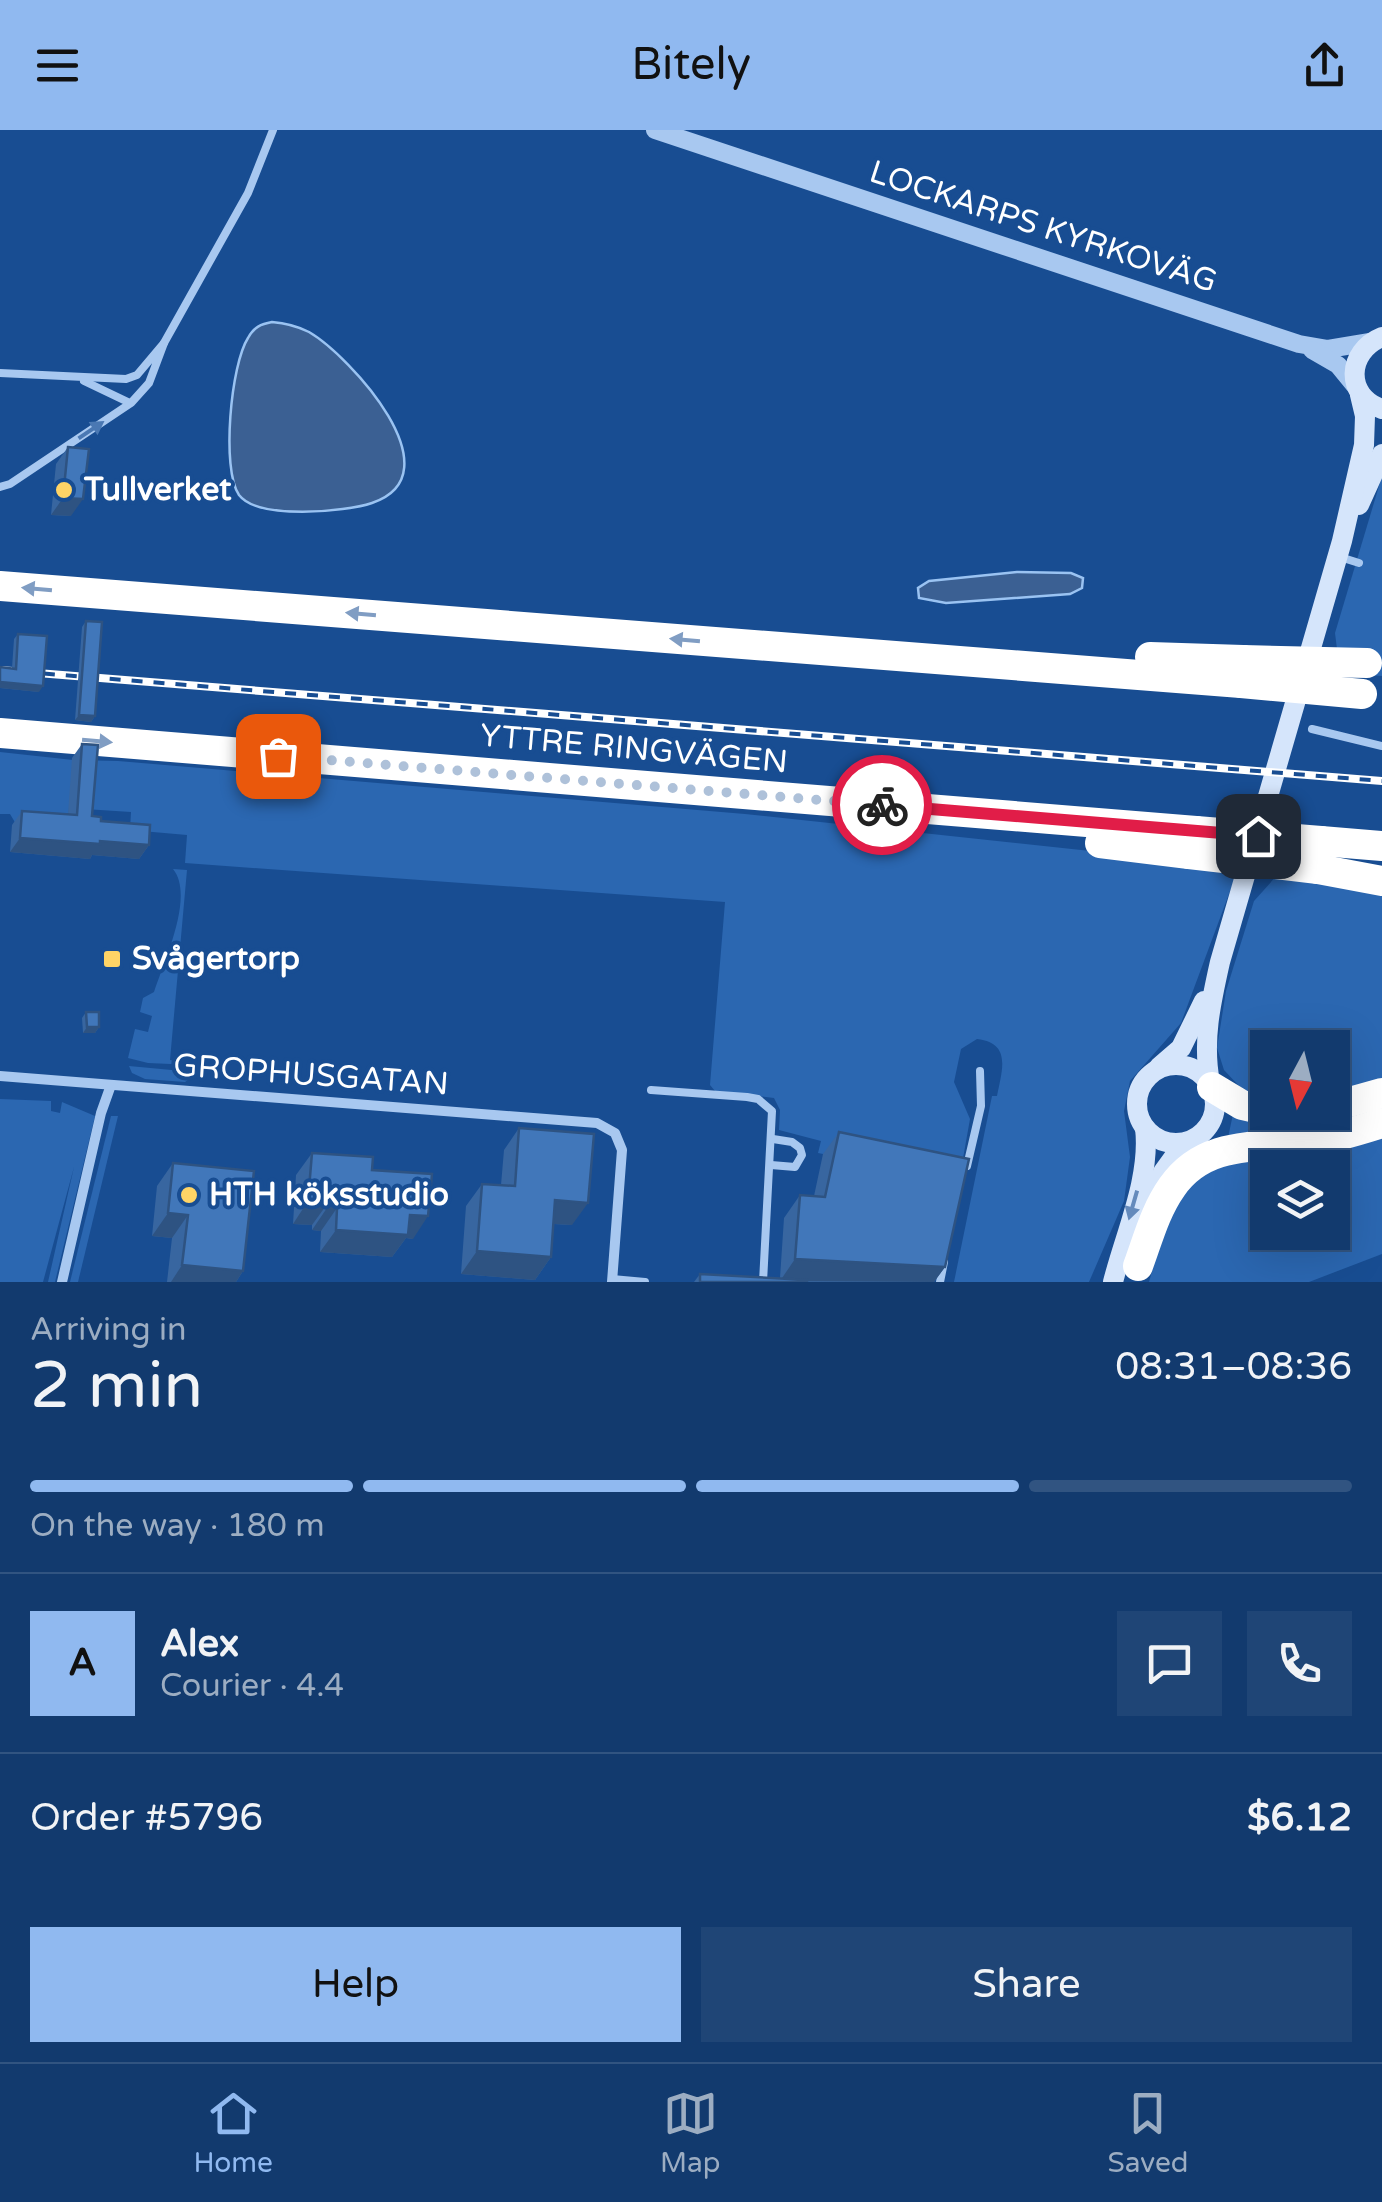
<!DOCTYPE html>
<meta charset="utf-8">
<style>
:root{--surface:#123a6e;--page:#1f4576;--text:#f1f3f6;--muted:#9cadc2;--line:#315481;--accent:#90b9f0}
body{margin:0;font-family:"Varela Round",sans-serif;background:var(--page);color:var(--text);height:100vh;display:flex;flex-direction:column;font-size:38px;white-space:nowrap}
*{box-sizing:border-box;margin:0}
p{font-size:32px;color:var(--muted)}
.icon{flex:none;width:55px;height:55px;fill:none;stroke:currentColor;stroke-width:2;stroke-linecap:round;stroke-linejoin:round}
.map{position:relative;height:1152px;overflow:hidden}
.side{display:flex;flex-direction:column;background:var(--surface);flex:1}
.side>*{flex:none}
.needle{width:65px;rotate:187deg}
.buttons{position:absolute;left:1250px;top:900px;display:grid;gap:20px}
.buttons a{display:grid;place-items:center;width:100px;height:100px;border-radius:0px;background:var(--surface);box-shadow:0 10px 40px #0002,0 0 0 2px var(--line);font-size:50px}
.pin{position:absolute;display:grid;place-items:center;width:85px;height:85px;color:#fff;margin:-42px;border-radius:20px;box-shadow:0 5px 15px #0006}
.courier{position:absolute;display:grid;place-items:center;width:100px;height:100px;margin:-50px;border:8px solid #e11d48;border-radius:50%;background:#fff;color:#222;box-shadow:0 2px 12px #0007}
.overview em{font-style:normal;font-weight:600}
.overview div{display:flex;flex-direction:column-reverse}
.overview{display:flex;align-items:center;justify-content:space-between;height:170px;padding:0 30px}
h1{font-size:65px;font-weight:600;line-height:75px}
.bar{display:grid;grid-template-columns:repeat(4,1fr);gap:15px 10px;align-content:center;height:120px;padding:0 30px}
.bar i{height:12px;border-radius:8px;background:var(--line)}
.bar .selected{background:var(--accent)}
.bar p{grid-column:span 4}
.line{display:flex;align-items:center;gap:25px;padding:0 30px;border-top:2px solid var(--line)}
.line div{flex:1}
.round{display:grid;place-items:center;flex:none;width:105px;height:105px;border-radius:0px;background:var(--page)}
.primary-button{display:flex;gap:20px;margin-top:auto;padding:20px 30px}
.primary-button a{flex:1;height:115px;border-radius:0px;background:var(--accent);color:#111;font-size:40px;font-weight:600;line-height:115px;text-align:center}
.primary-button a+a{background:var(--page);color:var(--text)}
header{display:flex;justify-content:space-between;align-items:center;height:130px;padding:0 30px;background:var(--accent);color:#111;font-size:45px;font-weight:600}
.tab-bar{display:flex;justify-content:space-around;align-items:center;height:140px;border-top:2px solid var(--line);background:var(--surface);font-size:28px;color:var(--muted)}
.tab-bar a{display:grid;justify-items:center;gap:5px}
.tab-bar .selected{color:var(--accent)}
.map>svg:first-child{display:block}
.green{fill:#2b67b1;fill-rule:evenodd}
.water{fill:#3b6093;stroke:#9ac3f2;stroke-width:2.5}
.lines{fill:none;stroke-linecap:round;stroke-linejoin:round}
.service{stroke:#a8c8f0;stroke-width:8}
.minor{stroke:#a8c8f0;stroke-width:10}
.tertiary{stroke:#a8c8f0;stroke-width:18}
.secondary{stroke:#d5e5fb;stroke-width:20}
.motorway{stroke:#fff;stroke-width:30}
.rail-casing{stroke:#fff;stroke-width:8}
.rail{stroke:#184d92;stroke-width:4;stroke-dasharray:11;stroke-linecap:butt}
.motorway-bridge{stroke:#fff;stroke-width:30}
.wall{fill:#3866a0}
.shaded-wall{fill:#2e5382}
.building{fill:#4177ba;stroke:#2e5382;stroke-width:2.5}
.oneway{fill:#4a78b3}
.oneway2{fill:#809dc3}
.oneway3{fill:#648abc}
.done{stroke:#aec1d9;stroke-width:10;stroke-dasharray:0 18}
.route{stroke:#e11d48;stroke-width:12}
.poi-dot{fill:#ffd466;stroke:#184d92;stroke-width:4}
.labels{text-anchor:middle;dominant-baseline:central;stroke-width:8;stroke-linejoin:round;paint-order:stroke}
.street-label{font-size:32px;fill:#fff;stroke:#184d92}
.poi-label{font-size:32px;font-weight:bold;fill:#fff;stroke:#184d92;text-anchor:start}
</style>
<header><svg class="icon" aria-label="menu" viewBox="0 0 24 24"><path d="M4 6h16M4 12h16M4 18h16"/></svg>Bitely<svg class="icon" aria-label="share" viewBox="0 0 24 24"><path d="M12 15V3M7 8l5-5 5 5M5 13v7h14v-7"/></svg></header>
<div class="map">
<svg width="1382" height="1152" viewBox="0 0 1382 1152">
<rect width="100%" height="100%" fill="#184d92"/>
<g class="green">
<path d="M1382,346V546L1340,543L1335,503Z"/>
<path d="M0,622L73,630L118,631L745,684L1239,737L1181,893L1130,951L1124,981L1130,1027L1124,1071L1089,1152H954L992,966H997C1002,940 1012,913 977,909L961,919L954,952L970,989L962,1034L951,1049L818,1023L821,1011L779,1000L780,980L774,968L715,961L710,955L725,772L185,733L187,705L130,700L131,682L69,678L67,698L16,694L10,684H0Z"/>
<path d="M1288,733L1382,741V1124L1309,1152H1149L1172,1070L1223,1031L1239,956L1224,940L1217,918L1226,861L1254,771ZM1268,918H1332V982H1268ZM1268,1038H1332V1102H1268Z"/>
<path d="M173,739L187,740L170,930L193,935L148,933L128,928L135,899L148,902L152,886L140,882L143,868L154,862C164,831 195,766 173,739Z"/>
<path d="M129,936L193,942V946L185,952L145,949L132,943Z"/>
<path d="M0,969L51,971V981L60,983L62,972L95,986L55,1152H48L74,1037L43,1152H0Z"/>
<path d="M111,986H118L78,1152H70Z"/>
</g>
<g class="water">
<path d="M272,192C285,193 297,196 309,202C350,226 458,344 372,373C345,382 258,390 239,365C221,339 231,234 248,208C254,197 261,194 272,192Z"/>
<path d="M1017,442L1071,443L1083,448L1082,458L1070,464L946,473L919,468L918,458L929,451Z"/>
</g>
<g class="lines">
<g class="service">
<path d="M164,213L248,63L273,0"/>
<path d="M0,243L126,249L137,245L164,213L149,253L131,273L10,354L0,357"/>
<path d="M84,251L130,273"/>
<path d="M1340,427L1359,433"/>
<path d="M1312,599L1382,616"/>
<path d="M651,960L747,967L758,969L772,981L763,1152"/>
<path d="M771,1035L795,1037L802,1025L800,1018L792,1012L773,1009"/>
<path d="M967,1036L981,976L980,941"/>
<path d="M612,1149L645,1152"/>
<path d="M940,1152L944,1132"/>
</g>
<g class="minor">
<path d="M0,946L597,993L615,1003L622,1020L612,1152"/>
<path d="M62,1152L101,983L111,955"/>
</g>
<g class="tertiary">
<path d="M655,0L1299,214L1328,219L1370,212"/>
<path d="M1312,220L1338,235L1356,257"/>
</g>
<g class="secondary">
<path d="M1382,207C1347,221 1344,266 1382,279"/>
<path d="M1359,375L1382,324"/>
<circle cx="1176" cy="974" r="39"/>
<path d="M1159,937L1181,918L1204,871"/>
<path d="M1210,952C1202,911 1211,872 1220,832L1342,411L1364,315L1365,286L1360,265"/>
<path d="M1155,1068L1163,1042L1184,1013"/>
<path d="M1113,1152C1125,1104 1151,1048 1145,998"/>
</g>
<g class="motorway">
<path d="M0,456L1241,553"/>
<path d="M1150,527L1243,530"/>
<path d="M0,603L1196,701"/>
<path d="M1321,711L1382,716"/>
<path d="M1100,713L1189,724"/>
<path d="M1318,739L1382,751"/>
<path d="M1212,957L1242,975L1268,981"/>
<path d="M1332,977L1382,963"/>
<path d="M1138,1136C1148,1109 1155,1081 1172,1057C1206,1008 1262,1019 1314,1011C1337,1007 1360,1000 1382,993"/>
</g>
<g class="rail-casing">
<path id="rail" d="M0,540L1382,651"/>
</g>
<use href="#rail" class="rail"/>
<g class="motorway-bridge">
<path d="M1243,530L1367,533"/>
<path d="M1241,553L1362,564"/>
<path d="M1196,701L1321,711"/>
<path d="M1189,724L1318,739"/>
</g>
</g>
<g class="wall">
<path d="M68,317L71,386L51,385L56,334Z"/>
<path d="M86,491L95,586L91,592L75,590L82,497Z"/>
<path d="M18,504L39,562L0,558V537L12,538L14,509Z"/>
<path d="M82,614L92,686L149,715L139,729L92,725L90,729L10,722L12,695L22,681L68,684L72,628Z"/>
<path d="M86,882L99,897L95,903H83L82,888Z"/>
<path d="M519,998L572,1095L553,1094L551,1127L535,1150L461,1144L466,1076L482,1054L501,1055L504,1020Z"/>
<path d="M839,1002L945,1137L934,1152H694L700,1144L780,1148L784,1088L800,1065L814,1066L823,1024Z"/>
<path d="M312,1023L372,1040L413,1109L406,1108L392,1127L320,1122L321,1101L312,1100V1095L293,1094L296,1045Z"/>
<path d="M173,1033L243,1141L236,1152H167L172,1108L152,1106L157,1056Z"/>
</g>
<g class="shaded-wall">
<path d="M63,368L83,369L71,386L51,385Z"/>
<path d="M0,552L43,556L39,562L0,558Z"/>
<path d="M79,585L95,586L91,592L75,590Z"/>
<path d="M20,708L100,711L149,715L139,729L92,725L90,729L10,722Z"/>
<path d="M87,897H99L95,903H83Z"/>
<path d="M555,1070L588,1073L572,1095L539,1093Z"/>
<path d="M308,1071L328,1073L312,1095L293,1094Z"/>
<path d="M327,1078H337L321,1101L312,1100Z"/>
<path d="M168,1083L188,1085L172,1108L152,1106Z"/>
<path d="M410,1085L428,1086L413,1109L406,1108L392,1127L320,1122L336,1100Z"/>
<path d="M477,1121L551,1127L535,1150L461,1144Z"/>
<path d="M795,1129L945,1137L934,1152L780,1151Z"/>
<path d="M182,1135L243,1141L236,1152H171Z"/>
</g>
<g class="building">
<path d="M68,317L89,319L83,369L63,368Z"/>
<path d="M86,491L102,492L95,586L79,585Z"/>
<path d="M18,504L47,506L43,556L0,552V537L16,539Z"/>
<path d="M82,614L98,615L92,686L101,687V691L150,695L149,715L100,711V714L20,708L22,681L77,685Z"/>
<path d="M86,882H99V897H87Z"/>
<path d="M519,998L594,1004L588,1073L555,1070L551,1127L477,1121L482,1054L515,1056Z"/>
<path d="M839,1002L969,1029L945,1137L795,1129L800,1065L825,1067Z"/>
<path d="M312,1023L373,1027L372,1040L432,1044L428,1086L410,1085L408,1105L336,1100L337,1078H327L328,1073L308,1071Z"/>
<path d="M173,1033L254,1041L243,1141L182,1135L188,1085L168,1083Z"/>
<path d="M700,1144L807,1150V1152H700Z"/>
</g>
<defs><path id="oneway-solid" d="M-6-.8H1V-3.2L6.5 0L1 3.2V.8H-6Z" transform="scale(2.5)"/></defs>
<use class="oneway" href="#oneway-solid" transform="translate(91 300) rotate(-34)"/>
<g class="oneway2">
<use href="#oneway-solid" transform="translate(37 459) rotate(-175)"/>
<use href="#oneway-solid" transform="translate(361 484) rotate(-175)"/>
<use href="#oneway-solid" transform="translate(685 510) rotate(-175)"/>
<use href="#oneway-solid" transform="translate(97 611) rotate(5)"/>
</g>
<use class="oneway3" href="#oneway-solid" transform="translate(1133 1075) rotate(106)"/>
<g class="lines">
<path class="done" d="M278,626L882,675"/>
<path class="route" d="M882,675L1258,706"/>
</g>
<g class="poi-dot">
<circle cx="64" cy="360" r="10"/>
<rect x="102" y="819" width="20" height="20" rx="5"/>
<circle cx="189" cy="1065" r="10"/>
</g>
<g class="labels">
<g class="street-label">
<text transform="translate(1043 97) rotate(18)">LOCKARPS KYRKOVÄG</text>
<text transform="translate(634 619) rotate(5)">YTTRE RINGVÄGEN</text>
<text transform="translate(311 945) rotate(4)">GROPHUSGATAN</text>
</g>
<g class="poi-label">
<text x="84" y="360">Tullverket</text>
<text x="132" y="829">Svågertorp</text>
<text x="209" y="1065">HTH köksstudio</text>
</g>
</g>
</svg>
<div class="buttons">
<a><svg class="needle" viewBox="-14 -14 28 28"><path d="M0-13l5 13h-10z" fill="#e53935"/><path d="M0 13l5-13h-10z" fill="#9cadc2"/></svg></a>
<a><svg class="icon" aria-label="layers" viewBox="0 0 24 24"><path d="M12 4l9 5-9 5-9-5zM3 14l9 5 9-5"/></svg></a>
</div>
<div class="pin" style="left:278px;top:626px;background:#ea580c"><svg class="icon" aria-label="bag" viewBox="0 0 24 24"><path d="M5 8h14l-1 12H6zM9 8a3 3 0 0 1 6 0"/></svg></div>
<div class="pin" style="left:1258px;top:706px;background:#1f2937"><svg class="icon" aria-label="home" viewBox="0 0 24 24"><path d="M3 11l9-7 9 7M6 9v11h12V9"/></svg></div>
<div class="courier" style="left:882px;top:675px"><svg class="icon" aria-label="bike" viewBox="0 0 24 24"><circle cx="6" cy="16" r="4"/><circle cx="18" cy="16" r="4"/><path d="M6 16l4-8h5l3 8M10 8l3 8H6M13 5h3"/></svg></div>
</div>
<section class="side">
<div class="overview"><div><h1>2 min</h1><p>Arriving in</p></div><em>08:31–08:36</em></div>
<div class="bar"><i class="selected"></i><i class="selected"></i><i class="selected"></i><i></i><p>On the way · 180 m</p></div>
<div class="line" style="height:180px"><b class="round" style="background:var(--accent);color:#111">A</b><div><b>Alex</b><p>Courier · 4.4</p></div><a class="round"><svg class="icon" aria-label="chat" viewBox="0 0 24 24"><path d="M4 5h16v11H9l-5 4z"/></svg></a><a class="round"><svg class="icon" aria-label="phone" viewBox="0 0 24 24"><path d="M5 4h4l2 5-3 2q2 4 5 5l2-3 5 2v4C11 20 4 13 5 4z"/></svg></a></div>
<div class="line" style="height:130px"><div>Order #5796</div><b>$6.12</b></div>
<div class="primary-button"><a>Help</a><a>Share</a></div>
</section>
<nav class="tab-bar">
<a class="selected"><svg class="icon" aria-label="home" viewBox="0 0 24 24"><path d="M3 11l9-7 9 7M6 9v11h12V9"/></svg>Home</a>
<a><svg class="icon" aria-label="map" viewBox="0 0 24 24"><path d="M3 6l6-2 6 2 6-2v14l-6 2-6-2-6 2zM9 4v14M15 6v14"/></svg>Map</a>
<a><svg class="icon" aria-label="saved" viewBox="0 0 24 24"><path d="M7 4h10v16l-5-4-5 4z"/></svg>Saved</a>
</nav>
